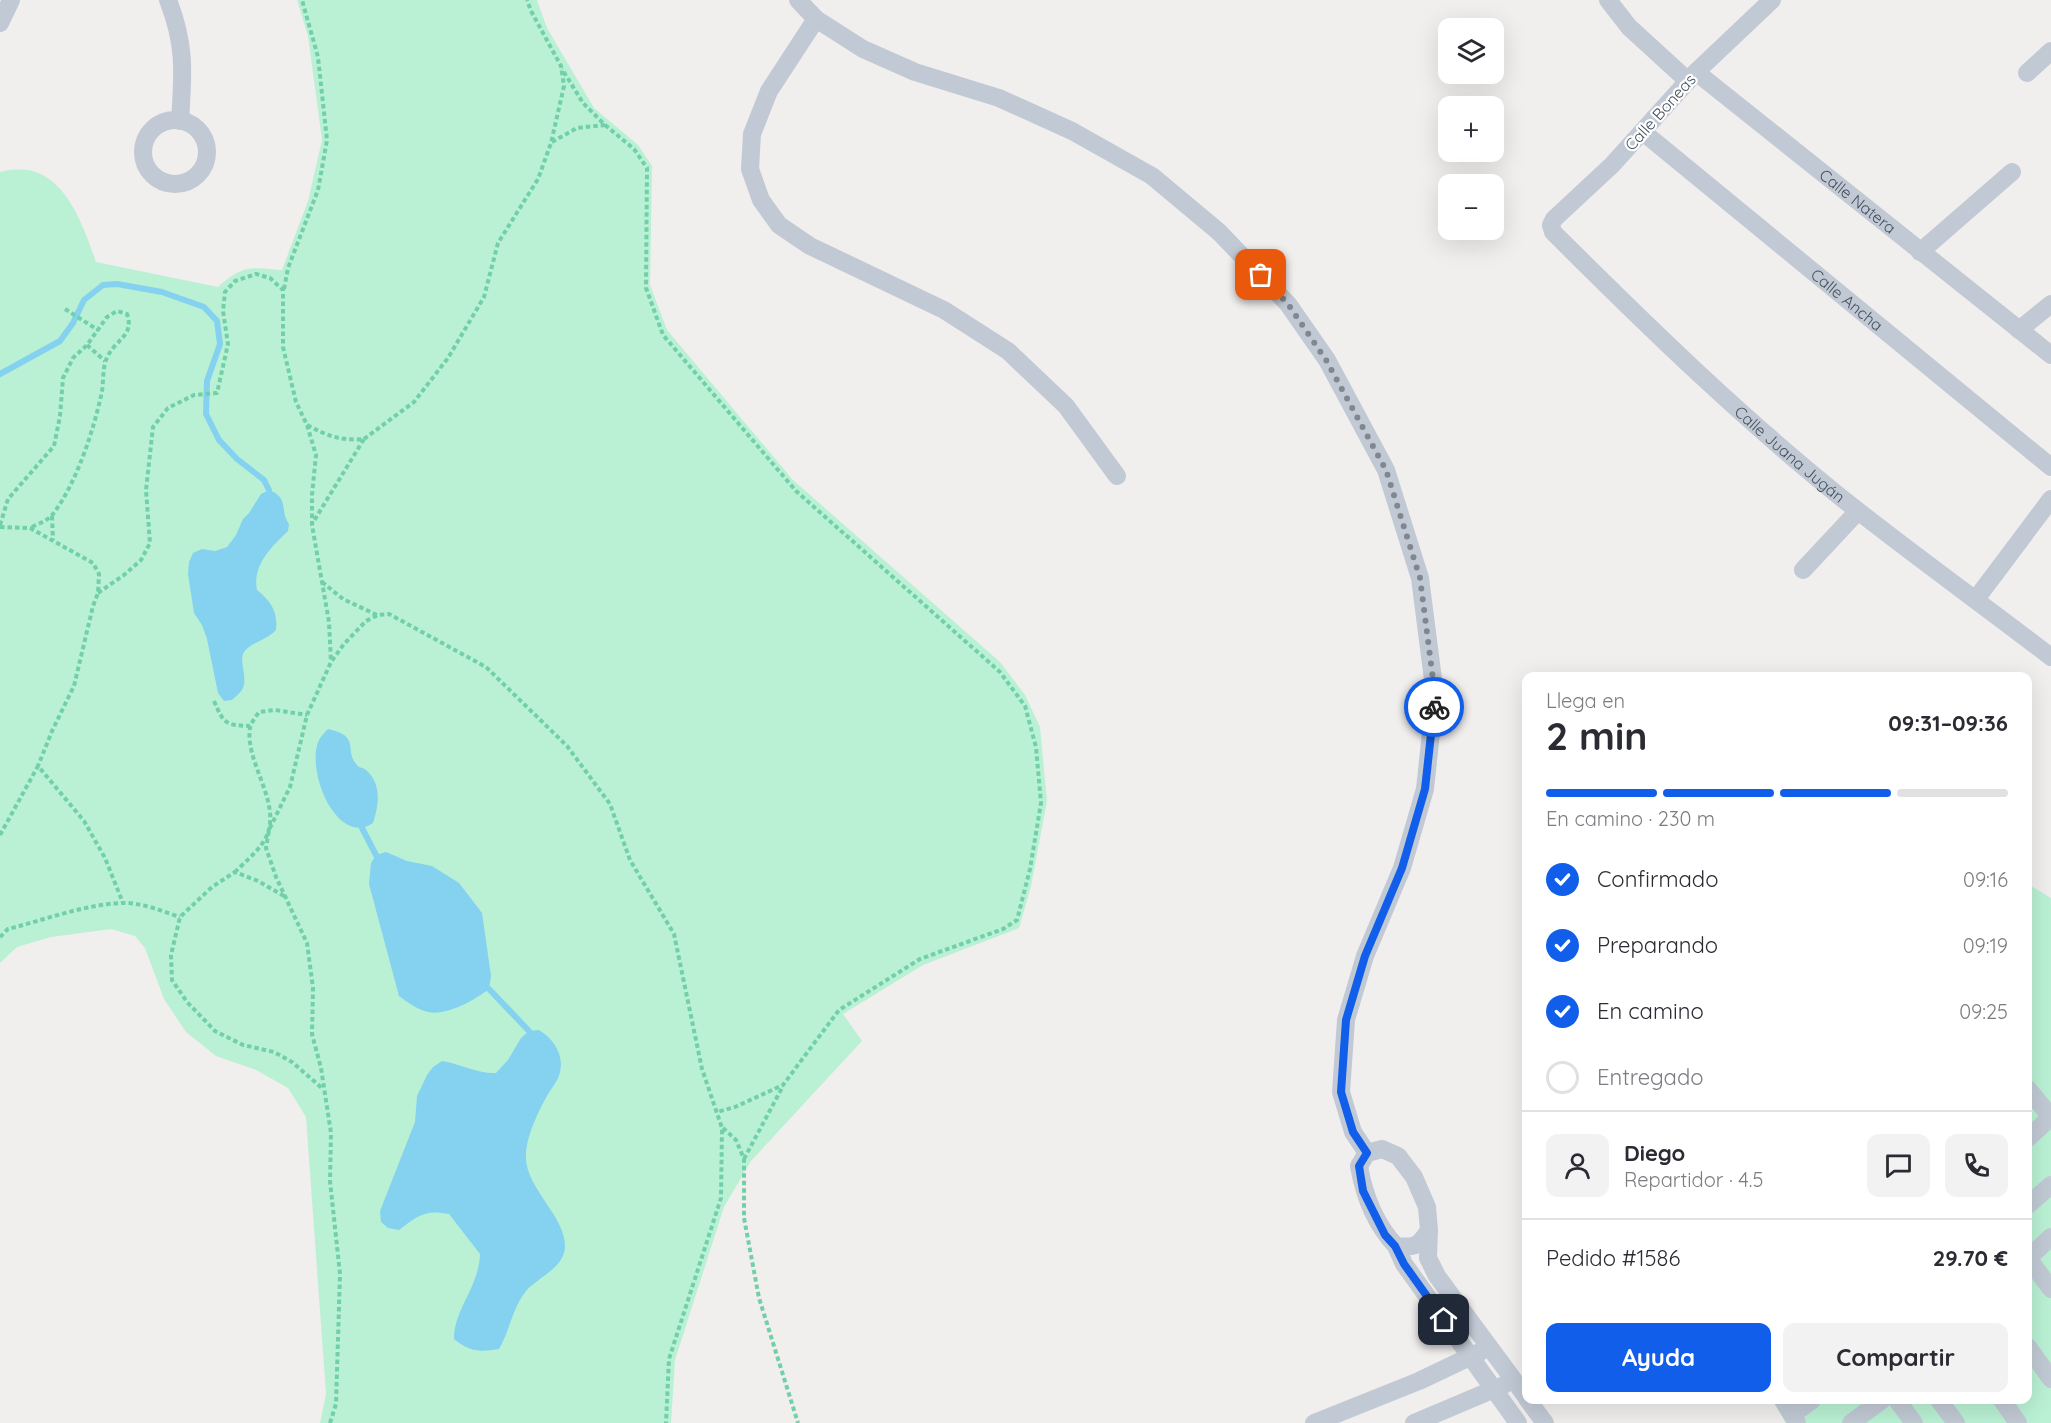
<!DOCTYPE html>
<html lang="es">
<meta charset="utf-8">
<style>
:root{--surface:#fff;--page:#f2f2f3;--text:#2b2b33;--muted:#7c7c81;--line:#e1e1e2;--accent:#105ee9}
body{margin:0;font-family:Quicksand,sans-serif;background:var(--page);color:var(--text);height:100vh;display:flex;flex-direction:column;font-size:22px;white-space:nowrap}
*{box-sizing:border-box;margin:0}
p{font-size:20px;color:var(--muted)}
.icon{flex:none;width:33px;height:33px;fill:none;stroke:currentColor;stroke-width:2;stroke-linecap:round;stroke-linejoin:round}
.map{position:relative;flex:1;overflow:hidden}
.details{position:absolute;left:1522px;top:672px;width:510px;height:732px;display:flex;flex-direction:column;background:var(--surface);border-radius:12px;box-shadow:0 6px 24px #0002}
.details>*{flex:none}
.controls{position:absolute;left:1438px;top:18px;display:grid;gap:12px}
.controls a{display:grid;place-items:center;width:66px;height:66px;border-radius:12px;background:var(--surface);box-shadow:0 6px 24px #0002;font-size:30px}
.pin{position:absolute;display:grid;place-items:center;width:51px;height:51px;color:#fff;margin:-26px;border-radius:12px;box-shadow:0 3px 9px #0006}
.courier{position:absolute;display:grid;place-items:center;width:60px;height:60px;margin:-30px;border:4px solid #105ee9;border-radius:50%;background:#fff;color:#222;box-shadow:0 2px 8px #0007}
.head em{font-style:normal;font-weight:700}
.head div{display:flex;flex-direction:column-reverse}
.head{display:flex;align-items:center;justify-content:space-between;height:102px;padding:0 24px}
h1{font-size:39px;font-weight:700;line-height:45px}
.bar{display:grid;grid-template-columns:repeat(4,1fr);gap:9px 6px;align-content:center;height:72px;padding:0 24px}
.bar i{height:8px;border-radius:4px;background:var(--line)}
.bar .current{background:var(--accent)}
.bar p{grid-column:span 4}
.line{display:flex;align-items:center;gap:15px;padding:0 24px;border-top:2px solid var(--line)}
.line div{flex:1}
.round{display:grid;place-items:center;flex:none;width:63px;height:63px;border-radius:12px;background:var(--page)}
ol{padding:0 24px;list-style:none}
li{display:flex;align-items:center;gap:18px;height:66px}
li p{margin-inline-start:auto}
li .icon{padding:6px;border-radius:50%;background:var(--accent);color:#fff;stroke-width:4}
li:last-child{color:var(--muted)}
li i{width:33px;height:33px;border:3px solid var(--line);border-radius:50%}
.button{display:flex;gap:12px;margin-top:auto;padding:12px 24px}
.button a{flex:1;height:69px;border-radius:12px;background:var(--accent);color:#fff;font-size:24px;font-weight:700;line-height:69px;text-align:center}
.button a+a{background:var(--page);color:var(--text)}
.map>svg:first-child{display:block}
.green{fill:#baf1d4}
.water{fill:#85d1f0}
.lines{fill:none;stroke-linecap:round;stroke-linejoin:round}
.stream{stroke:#85d1f0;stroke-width:6}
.path{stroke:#71d0a9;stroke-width:4;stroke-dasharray:4.5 3;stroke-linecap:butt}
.street{stroke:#c1c9d4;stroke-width:18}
.done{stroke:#818790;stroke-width:6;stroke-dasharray:0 10.8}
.route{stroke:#105ee9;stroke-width:8}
.labels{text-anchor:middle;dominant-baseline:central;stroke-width:4.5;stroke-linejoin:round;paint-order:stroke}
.street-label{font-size:16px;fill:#45505d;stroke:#fff}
</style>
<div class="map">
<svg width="2051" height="1423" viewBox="0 0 2051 1423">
<rect width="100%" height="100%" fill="#f1eeee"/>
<g class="green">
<path d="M297,0H537L547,28L594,108L638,145L652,166L650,285L667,330L793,480L1000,662L1025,695L1040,727L1047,801L1031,886L1019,928L923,965L843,1014L862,1041L751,1161L724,1207L675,1360L671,1423H320L326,1394L306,1117L288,1088L256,1070L216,1056L186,1032L164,999L145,948L135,936L111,929L51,937L17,947L0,963V172C59,155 81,218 96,262L218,287C242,265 251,267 282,270L308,201L322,140L308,36Z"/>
<path d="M2028,884L2051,898V1423H1786L1772,1400H2028Z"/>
</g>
<g class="water">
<path d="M269,490C290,498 279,510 289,524L288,531C271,547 252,566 257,590C271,601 278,612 276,630C267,640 250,643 244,652C238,662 249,678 242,690C239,694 235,697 232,700L224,701L218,693L207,639L202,625L194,613L188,574L189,562L193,553L202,549L215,551L227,547L236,535L243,519L249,513L261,494Z"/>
<path d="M328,729C363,737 342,750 358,766C360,768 364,768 366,770C382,784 379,805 373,823C369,825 365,828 360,828C328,828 307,764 319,740C321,736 325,732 328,729Z"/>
<path d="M386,852L407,861L432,866L459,883L482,913L491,976L489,989C475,1000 447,1016 428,1012C417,1009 408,1003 399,996L369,884L371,863L376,855Z"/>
<path d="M539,1030C557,1041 567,1061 557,1080C554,1086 550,1090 547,1096C538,1112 526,1137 526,1156C525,1188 566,1216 565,1247C564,1268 537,1278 526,1291C512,1309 510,1330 499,1349C479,1352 470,1352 454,1339C454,1309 479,1287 480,1254L449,1214C425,1209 417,1216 399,1230L388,1228L381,1222L380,1211L415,1122L417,1096L427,1075L433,1067L442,1061C460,1064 478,1074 496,1073L508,1060L521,1038L529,1031Z"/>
</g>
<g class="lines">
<g class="stream">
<path d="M0,374L60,341L73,323L84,300L103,285L117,284L162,292L204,307L217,321L220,344L207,381L206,414L219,440L237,459L264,480L269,490"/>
<path d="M362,828L376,855"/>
<path d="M489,989L529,1031"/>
</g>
<g class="path">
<path d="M605,125L634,149L647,168L646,288L663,335L796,491L1000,672L1025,706L1036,747L1041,803L1030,869L1017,920L1003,929L920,959L839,1010L783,1085L735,1107L717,1112"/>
<path d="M552,142L577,128L605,125L583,103L562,69"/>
<path d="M284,289L288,268L318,190L327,140L318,57L302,0"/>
<path d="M65,309L98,330"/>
<path d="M87,345L105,361"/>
<path d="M307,425C328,436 340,441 364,439L312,524"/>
<path d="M364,439L414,402L448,358L484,297L498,243L538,179L551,143L564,86L561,66L531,11L527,0"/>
<path d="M52,516L53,540"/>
<path d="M0,525L8,499L54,446L60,416L63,378L73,358L87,345L107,317L117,311L127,314C135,337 114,339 106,360C102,371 104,385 101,396C93,432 76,484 53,514C48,521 37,524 30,528"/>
<path d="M0,527L30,528L93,563L99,574L98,593L93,606L74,686L52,731L38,766"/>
<path d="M322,582L343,599L377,615"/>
<path d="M98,593L124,575L141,560L150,543L146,490L153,427L168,408L194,395L217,393L228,344L223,311L225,292L235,281L256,274L270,278L283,290V347L296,402L307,425L316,455L312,495V525L329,622L331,662"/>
<path d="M214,701C224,724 225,725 250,726"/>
<path d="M0,835L38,766L84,821L105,858L123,903"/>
<path d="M235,872C246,861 266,845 269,829C277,797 245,760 250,728C251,723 256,716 259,712L275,710L307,715"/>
<path d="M284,896L258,881L235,872L212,887L180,917L171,955L172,980L187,1002L215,1031L243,1045L274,1052L292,1062L323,1089"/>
<path d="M0,937L8,929C44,920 83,905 121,903C140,902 162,911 180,917"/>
<path d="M723,1128L736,1140L744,1159V1218L759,1298L798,1423"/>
<path d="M744,1159L783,1086"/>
<path d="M330,1423L336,1404L340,1274L330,1181L331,1133L321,1068L312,1034L313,988L307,943L276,877L266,848L269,830L290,787L307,715L331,662L344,644L366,621L378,615L389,614L486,667L567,746L610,804L630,860L674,934L702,1069L722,1128L721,1198L669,1359L666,1423"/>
</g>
<g class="street">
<path d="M168,0C186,46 183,73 180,121"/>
<path d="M798,0L816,19L863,49L915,72L999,98L1072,131L1152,176L1219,232L1288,304L1327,360L1386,470L1420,578L1435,695L1425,789L1402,868L1365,956L1346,1020L1341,1092L1353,1132L1367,1153"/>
<path d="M1608,0L1629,27L1688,81"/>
<path id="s1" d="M1772,0L1696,72L1612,165L1554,219L1551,225L1553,232C1650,329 1750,426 1858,511C1922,561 1987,608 2051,657"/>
<path d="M816,19L769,91L752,134L750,169L761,200L779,225L810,246L944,310L1008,351L1066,406L1117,476"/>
<path d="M0,23L11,0"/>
<path id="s2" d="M1696,72L2051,355"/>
<path d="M2027,73L2051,51"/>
<circle cx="175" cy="152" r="32"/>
<path id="s3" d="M1643,132L2051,467"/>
<path d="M1920,252L2012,172"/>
<path d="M2019,330L2051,304"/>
<path d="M1803,570L1858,511"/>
<path d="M1976,599L2051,499"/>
<path d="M2028,1089L2051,1117"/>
<path d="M2028,1138L2051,1117"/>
<path d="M2028,1205L2051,1185"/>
<path d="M1429,1230C1419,1246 1415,1248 1396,1246C1375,1224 1364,1195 1359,1166L1367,1153L1382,1149L1398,1156L1414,1177L1427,1207L1429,1230L1428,1258L1437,1276L1527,1398"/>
<path d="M1396,1246L1404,1264L1518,1423"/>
<path d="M2028,1258L2051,1289"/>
<path d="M2028,1258L2051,1237"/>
<path d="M2028,1347L2051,1379"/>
<path d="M1528,1400L1545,1423"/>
<path d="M1783,1400L1797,1423"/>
<path d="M1897,1400L1914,1423"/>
<path d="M1939,1400L1956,1423"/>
<path d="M2002,1400L2018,1423"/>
<path d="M1792,1415L1812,1400"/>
<path d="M1314,1423L1419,1381L1480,1352"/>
<path d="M1414,1423L1504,1385"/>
<path d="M1851,1423L1882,1400"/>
</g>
</g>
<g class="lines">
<path class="done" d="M1261,275L1288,304L1326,360L1386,470L1420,578L1435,695L1434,707"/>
<path class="route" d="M1434,707L1425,789L1402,868L1365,956L1346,1020L1341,1092L1353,1132L1367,1153L1359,1166L1363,1191L1385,1235L1395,1246L1404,1264L1444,1320"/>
</g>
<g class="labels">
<g class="street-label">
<text transform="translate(1660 112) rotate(-48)">Calle Boneas</text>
<text stroke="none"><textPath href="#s2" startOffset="207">Calle Natera</textPath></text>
<text stroke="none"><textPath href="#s3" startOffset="264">Calle Ancha</textPath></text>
<text stroke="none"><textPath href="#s1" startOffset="648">Calle Juana Jugán</textPath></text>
</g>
</g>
</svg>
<div class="controls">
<a><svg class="icon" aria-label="layers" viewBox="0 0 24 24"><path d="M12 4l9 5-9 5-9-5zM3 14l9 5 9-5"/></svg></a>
<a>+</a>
<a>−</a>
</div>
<div class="pin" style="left:1261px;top:275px;background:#ea580c"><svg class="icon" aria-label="bag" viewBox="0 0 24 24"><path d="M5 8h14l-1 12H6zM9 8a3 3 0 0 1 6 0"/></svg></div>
<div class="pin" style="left:1444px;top:1320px;background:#1f2937"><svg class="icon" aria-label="home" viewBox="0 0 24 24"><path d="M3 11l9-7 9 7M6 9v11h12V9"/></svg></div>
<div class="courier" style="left:1434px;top:707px"><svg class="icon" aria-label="bike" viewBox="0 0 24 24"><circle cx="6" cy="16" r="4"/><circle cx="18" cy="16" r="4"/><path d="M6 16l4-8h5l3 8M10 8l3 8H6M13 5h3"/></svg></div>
<section class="details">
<div class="head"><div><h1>2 min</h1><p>Llega en</p></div><em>09:31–09:36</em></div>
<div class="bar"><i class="current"></i><i class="current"></i><i class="current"></i><i></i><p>En camino · 230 m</p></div>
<ol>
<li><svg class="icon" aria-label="check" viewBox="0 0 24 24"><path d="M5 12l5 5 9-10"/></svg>Confirmado<p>09:16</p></li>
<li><svg class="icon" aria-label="check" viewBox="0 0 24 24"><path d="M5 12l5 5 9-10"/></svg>Preparando<p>09:19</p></li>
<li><svg class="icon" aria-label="check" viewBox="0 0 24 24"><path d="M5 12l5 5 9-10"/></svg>En camino<p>09:25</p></li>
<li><i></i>Entregado</li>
</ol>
<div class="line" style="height:108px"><a class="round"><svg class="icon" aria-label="person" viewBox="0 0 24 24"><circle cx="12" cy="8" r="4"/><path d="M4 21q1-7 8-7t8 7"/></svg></a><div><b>Diego</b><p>Repartidor · 4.5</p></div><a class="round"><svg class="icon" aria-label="chat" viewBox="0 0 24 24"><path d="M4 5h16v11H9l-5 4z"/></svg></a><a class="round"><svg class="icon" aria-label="phone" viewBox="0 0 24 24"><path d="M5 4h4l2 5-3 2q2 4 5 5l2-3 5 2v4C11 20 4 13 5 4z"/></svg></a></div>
<div class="line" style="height:78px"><div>Pedido #1586</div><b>29.70 €</b></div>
<div class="button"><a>Ayuda</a><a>Compartir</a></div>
</section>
</div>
